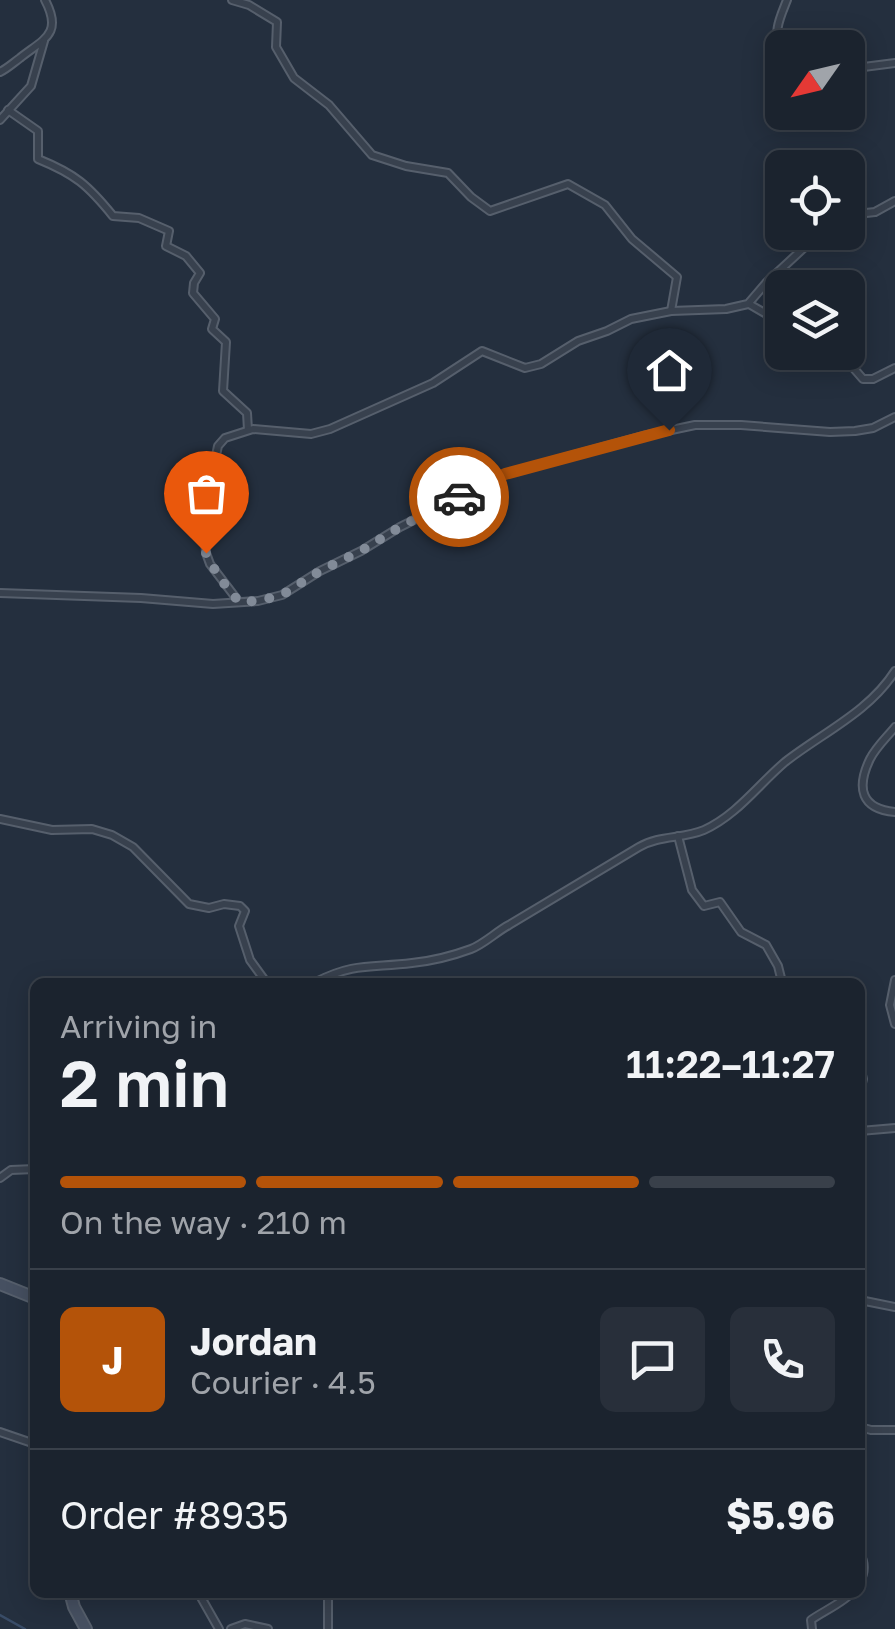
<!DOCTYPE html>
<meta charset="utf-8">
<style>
:root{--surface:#1b232e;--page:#282f3a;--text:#f1f3f6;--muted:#a0a4aa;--line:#39404a;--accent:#b45309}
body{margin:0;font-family:"Golos Text",sans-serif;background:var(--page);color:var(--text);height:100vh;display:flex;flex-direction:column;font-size:38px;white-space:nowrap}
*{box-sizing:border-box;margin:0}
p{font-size:32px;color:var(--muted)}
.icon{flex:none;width:55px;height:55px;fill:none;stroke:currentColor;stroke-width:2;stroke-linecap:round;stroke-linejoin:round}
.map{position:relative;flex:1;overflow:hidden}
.panel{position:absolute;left:30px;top:978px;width:835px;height:620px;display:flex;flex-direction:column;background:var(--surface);border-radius:15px;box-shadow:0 5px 25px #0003,0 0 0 2px var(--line)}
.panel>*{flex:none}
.needle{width:65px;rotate:236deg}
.buttons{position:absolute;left:765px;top:30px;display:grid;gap:20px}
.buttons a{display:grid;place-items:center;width:100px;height:100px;border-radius:15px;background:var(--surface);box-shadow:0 5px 25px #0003,0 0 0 2px var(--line);font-size:50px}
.pin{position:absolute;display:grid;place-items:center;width:85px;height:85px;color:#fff;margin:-102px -42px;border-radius:50% 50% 50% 0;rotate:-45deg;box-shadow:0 0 10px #0007}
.pin .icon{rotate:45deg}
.courier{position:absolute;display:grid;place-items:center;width:100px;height:100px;margin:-50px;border:8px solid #b45309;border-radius:50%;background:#fff;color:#222;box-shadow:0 2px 12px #0007}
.summary em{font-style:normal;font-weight:600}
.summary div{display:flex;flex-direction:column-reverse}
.summary{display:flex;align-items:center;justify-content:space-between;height:170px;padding:0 30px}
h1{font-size:65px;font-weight:600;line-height:75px}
.bar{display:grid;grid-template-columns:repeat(4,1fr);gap:15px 10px;align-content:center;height:120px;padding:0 30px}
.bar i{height:12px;border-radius:8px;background:var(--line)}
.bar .current{background:var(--accent)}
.bar p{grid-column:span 4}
.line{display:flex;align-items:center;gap:25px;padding:0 30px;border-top:2px solid var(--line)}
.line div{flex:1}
.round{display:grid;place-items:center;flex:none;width:105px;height:105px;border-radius:15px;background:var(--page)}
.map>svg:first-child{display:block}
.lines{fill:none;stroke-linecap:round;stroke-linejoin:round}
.stream{stroke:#394c67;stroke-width:2.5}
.street-casing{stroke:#565f6c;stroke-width:10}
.secondary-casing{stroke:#565f6c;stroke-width:14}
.street{stroke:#38414e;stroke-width:6}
.secondary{stroke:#465061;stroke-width:10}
.done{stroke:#828b98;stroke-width:10;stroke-dasharray:0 18}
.route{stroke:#b45309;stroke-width:12}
</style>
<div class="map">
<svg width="895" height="1629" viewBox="0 0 895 1629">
<rect width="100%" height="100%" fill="#242f3e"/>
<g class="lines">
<path class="stream" d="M0,1615L25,1629"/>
<g class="street-casing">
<g id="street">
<path d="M232,0L249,5L277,22L276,47L294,78L329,105L372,155L406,166L448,173L471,197L490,211L568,184L605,205L632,239L677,277L671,311"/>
<path d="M782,51C772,32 780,18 787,0"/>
<path d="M848,69L895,63"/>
<path d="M0,72C8,68 13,63 20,58C44,39 63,34 45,0"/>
<path d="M8,110L38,131V159C75,174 88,185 113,216L139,218L169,231L166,246L186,256L200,273L194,283L193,293L215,319L212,329L226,342L223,391L247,413L248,430"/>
<path d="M0,120L31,86L44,41"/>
<path d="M848,215L875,212L895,201"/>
<path d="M749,304L782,323"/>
<path d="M833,352L836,359L850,364L863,379H873L895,368"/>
<path d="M0,593L141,598L213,604L258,601L282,595L320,571L361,551L400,527L505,474L643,436L695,425H741L830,432L855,431L873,428L895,417"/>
<path d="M239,602L210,564L206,553L205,538L210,517L215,460L218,446L225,438L253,429L311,434L330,429L433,383L482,351L525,368L541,364L578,341L607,331L631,319L671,311L726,309L748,304L766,283L821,232"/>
<path d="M895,727C887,737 876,747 870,759C856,788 861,809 895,812"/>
<path d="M0,819L52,830L92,829L112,835L133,847L189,904L209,908L224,904L240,906L245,911L239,926L250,960L266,982"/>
<path d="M678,836L692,890L704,906L720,902L741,932L766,945L778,966L782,982"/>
<path d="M895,980L890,1005L895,1024"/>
<path d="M316,982C355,962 372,968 412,963C432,961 452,956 471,949C484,944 496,932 509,925C552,899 596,873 639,847C659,835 683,839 704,830C737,815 758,785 785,762C822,733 869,712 895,671"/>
<path d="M860,1066L863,1079L860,1091"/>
<path d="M860,1131L895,1128"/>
<path d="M0,1178L11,1170L35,1169"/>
<path d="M860,1300L895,1307"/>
<path d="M860,1427L871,1430H895"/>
<path d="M0,1432L35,1444"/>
<path d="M860,1554C865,1562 865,1573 860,1581"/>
<path d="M198,1592L219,1629"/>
<path d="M262,1592H268"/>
<path d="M292,1592H297"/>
<path d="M231,1629L245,1624L268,1629"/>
<path d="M328,1629V1592"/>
<path d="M812,1629L811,1620C822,1612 846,1601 852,1592"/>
</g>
</g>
<g class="secondary-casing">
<g id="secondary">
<path d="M0,1284L35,1298"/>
<path d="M70,1592L74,1607L86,1629"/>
</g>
</g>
<use href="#street" class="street"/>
<use href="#secondary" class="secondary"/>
</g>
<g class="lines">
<path class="done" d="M206,553L218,576L239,602L258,601L282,595L320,571L361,551L400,527L459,497"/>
<path class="route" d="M459,497L505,474L669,430"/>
</g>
</svg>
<div class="buttons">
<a><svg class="needle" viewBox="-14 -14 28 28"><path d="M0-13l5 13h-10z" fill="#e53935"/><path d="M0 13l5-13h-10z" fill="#a0a4aa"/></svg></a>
<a><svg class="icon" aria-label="locate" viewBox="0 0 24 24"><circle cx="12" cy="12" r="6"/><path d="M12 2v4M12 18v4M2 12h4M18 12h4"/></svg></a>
<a><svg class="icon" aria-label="layers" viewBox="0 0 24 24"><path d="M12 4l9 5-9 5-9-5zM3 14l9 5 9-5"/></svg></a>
</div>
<div class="pin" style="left:206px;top:553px;background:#ea580c"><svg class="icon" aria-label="bag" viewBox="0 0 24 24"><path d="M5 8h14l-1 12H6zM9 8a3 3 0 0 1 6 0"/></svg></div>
<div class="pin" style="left:669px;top:430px;background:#1f2937"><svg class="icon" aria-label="home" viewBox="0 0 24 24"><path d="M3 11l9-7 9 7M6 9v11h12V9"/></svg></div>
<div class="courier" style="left:459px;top:497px"><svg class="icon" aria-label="car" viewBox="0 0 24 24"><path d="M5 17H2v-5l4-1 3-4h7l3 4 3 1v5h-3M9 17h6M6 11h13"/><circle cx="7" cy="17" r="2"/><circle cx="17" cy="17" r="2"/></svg></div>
<section class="panel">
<div class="summary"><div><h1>2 min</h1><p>Arriving in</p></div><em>11:22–11:27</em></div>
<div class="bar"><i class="current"></i><i class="current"></i><i class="current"></i><i></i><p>On the way · 210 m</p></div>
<div class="line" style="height:180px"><b class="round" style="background:var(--accent);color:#fff">J</b><div><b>Jordan</b><p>Courier · 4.5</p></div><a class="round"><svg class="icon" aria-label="chat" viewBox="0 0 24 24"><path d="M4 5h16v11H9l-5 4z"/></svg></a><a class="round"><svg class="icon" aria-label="phone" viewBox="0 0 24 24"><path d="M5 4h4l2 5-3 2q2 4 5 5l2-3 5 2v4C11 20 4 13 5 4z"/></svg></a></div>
<div class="line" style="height:130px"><div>Order #8935</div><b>$5.96</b></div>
</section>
</div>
